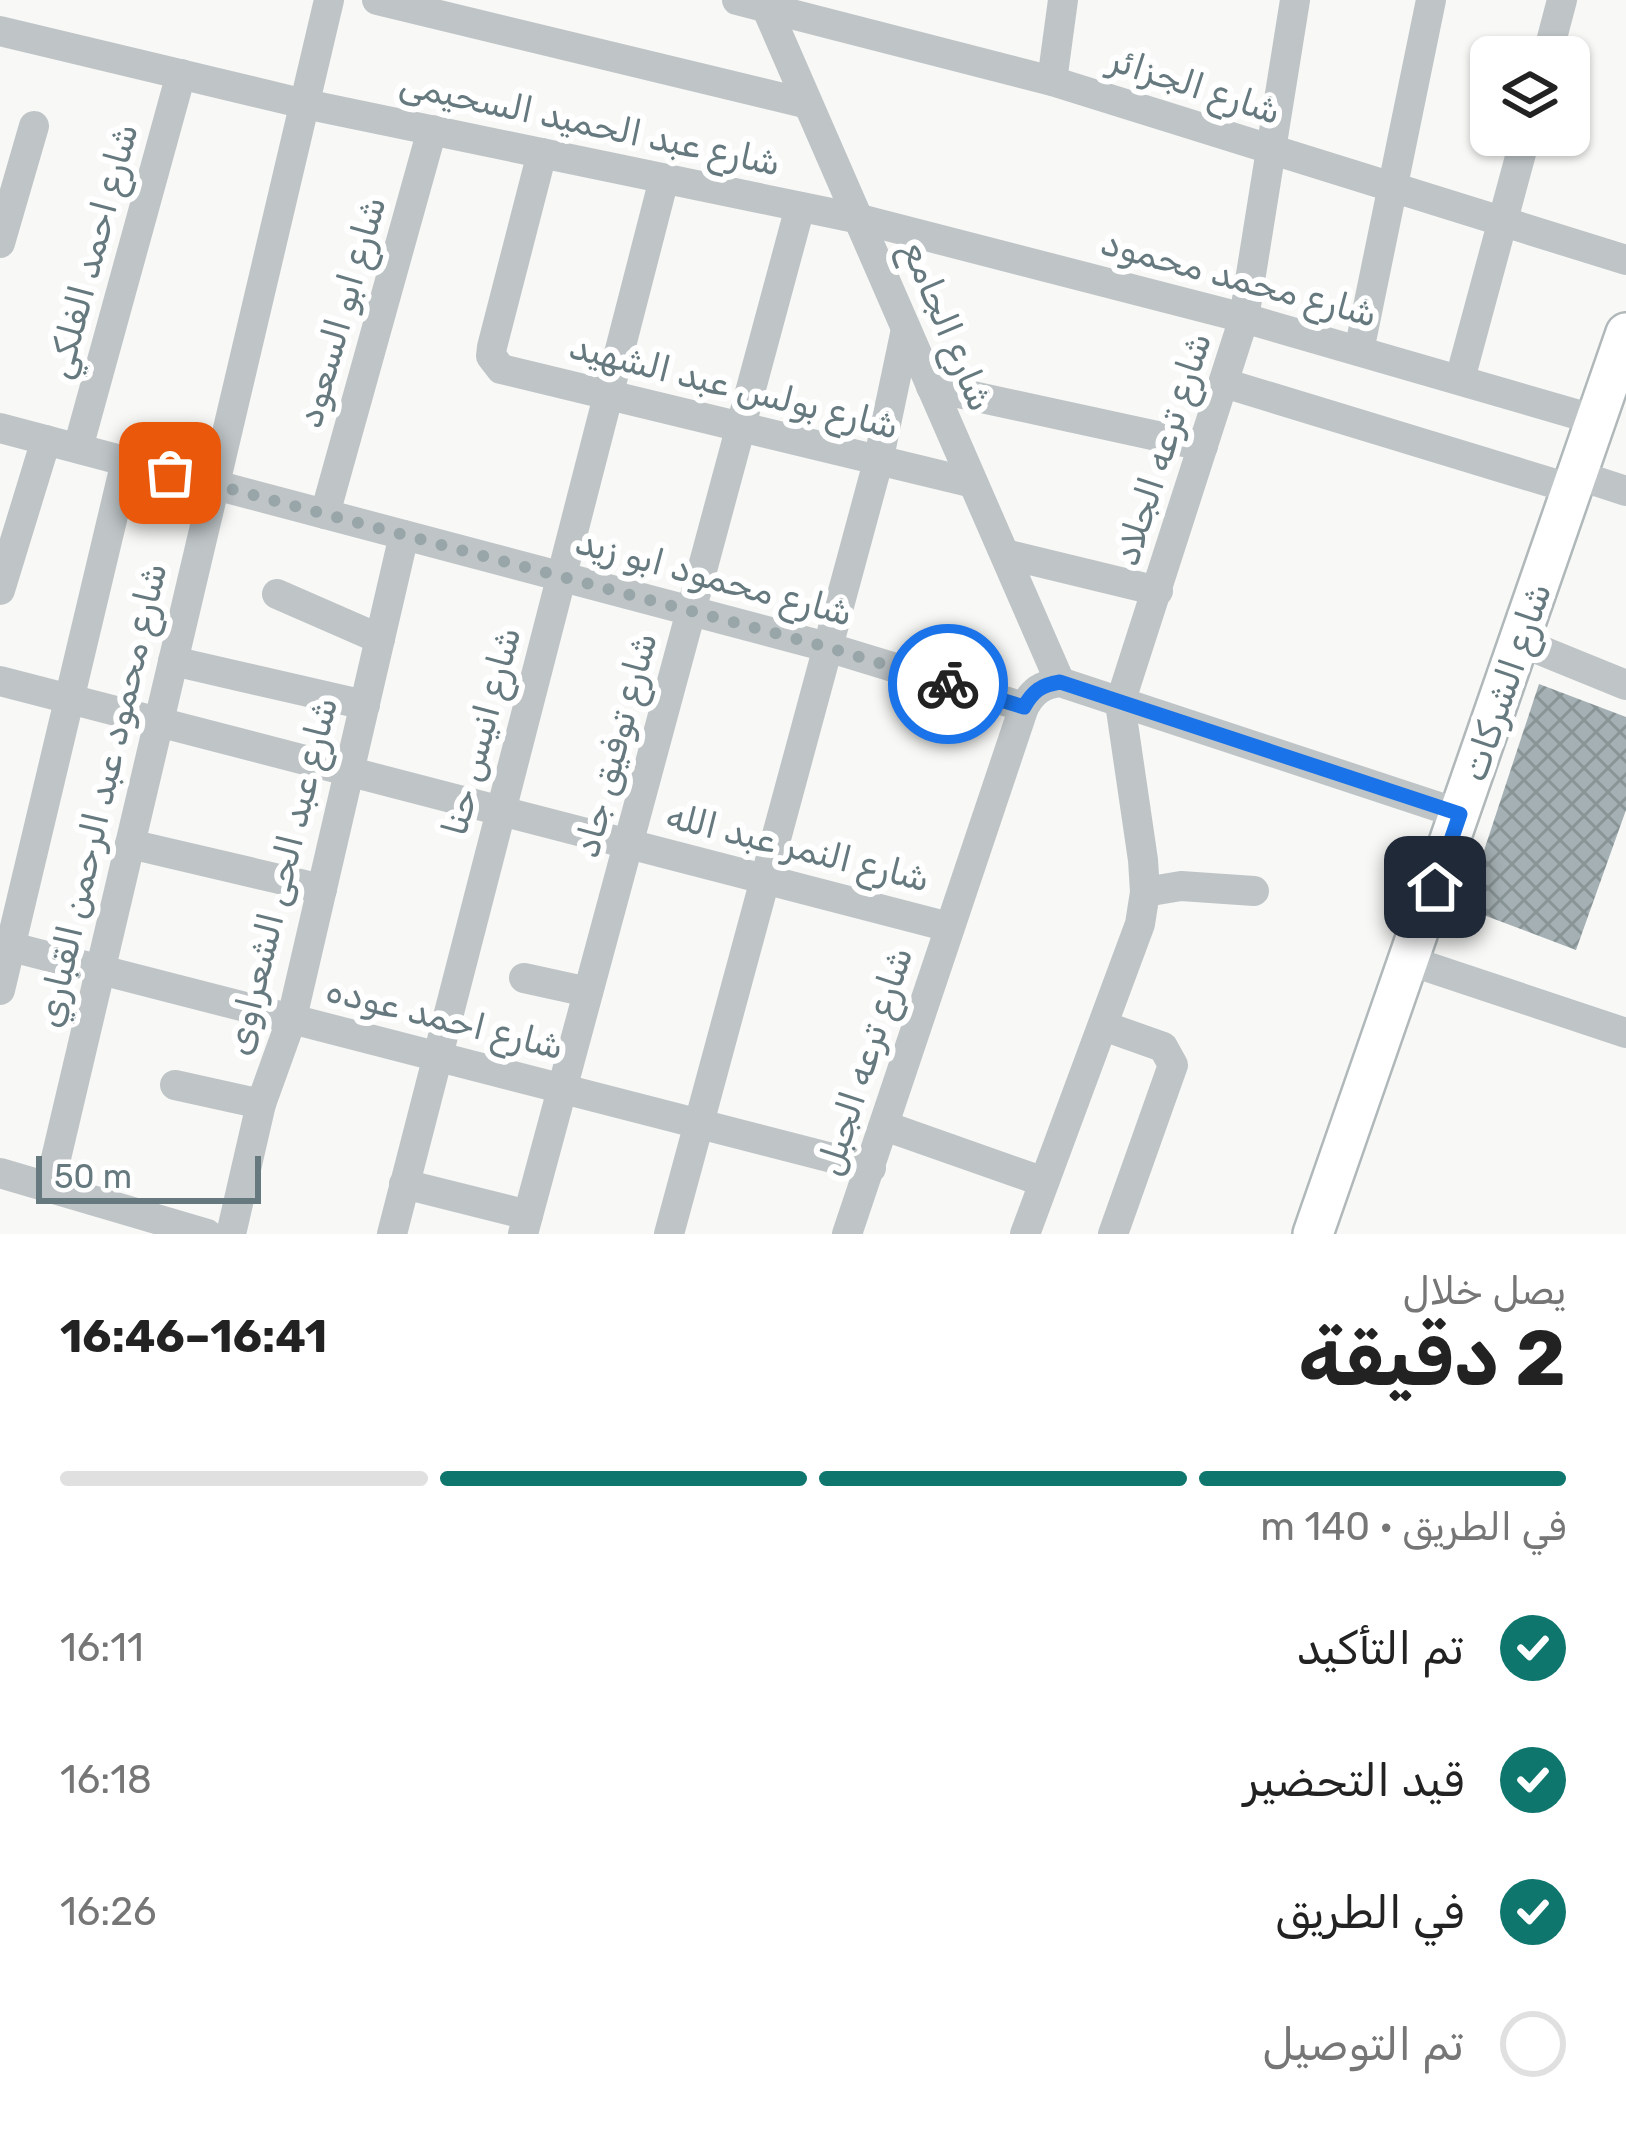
<!DOCTYPE html>
<html lang="ar">
<meta charset="utf-8">
<style>
:root{--surface:#fff;--page:#f6f6f6;--text:#222;--muted:#767676;--line:#e0e0e0;--accent:#0f766e}
body{margin:0;font-family:Rubik,"Noto Sans Arabic",sans-serif;background:var(--page);color:var(--text);direction:rtl;height:100vh;display:flex;flex-direction:column;font-size:45px;white-space:nowrap}
*{box-sizing:border-box;margin:0}
p{font-size:39px;color:var(--muted)}
.icon{flex:none;width:66px;height:66px;fill:none;stroke:currentColor;stroke-width:2;stroke-linecap:round;stroke-linejoin:round}
.map{position:relative;height:1234px;overflow:hidden;direction:ltr}
.panel{display:flex;flex-direction:column;background:var(--surface);flex:1}
.panel>*{flex:none}
.tools{position:absolute;left:1470px;top:36px;display:grid;gap:24px}
.tools a{display:grid;place-items:center;width:120px;height:120px;border-radius:18px;background:var(--surface);box-shadow:0 3px 9px #0004;font-size:60px}
.scale{position:absolute;left:36px;bottom:30px;width:225px;box-sizing:border-box;padding-left:12px;border:6px solid #65797f;border-top:0;font-size:33px;line-height:42px;white-space:nowrap;color:#65797f;-webkit-text-stroke:9px #fff;paint-order:stroke}
.pin{position:absolute;display:grid;place-items:center;width:102px;height:102px;color:#fff;margin:-51px;border-radius:24px;box-shadow:0 6px 18px #0006}
.courier{position:absolute;display:grid;place-items:center;width:120px;height:120px;margin:-60px;border:9px solid #1a73e8;border-radius:50%;background:#fff;color:#222;box-shadow:0 3px 15px #0007}
.head em{font-style:normal;font-weight:700}
.head div{display:flex;flex-direction:column-reverse}
.head{display:flex;align-items:center;justify-content:space-between;height:204px;padding:0 60px}
h1{font-size:78px;font-weight:700;line-height:90px}
.bar{display:grid;grid-template-columns:repeat(4,1fr);gap:18px 12px;align-content:center;height:144px;padding:0 60px}
.bar i{height:15px;border-radius:9px;background:var(--line)}
.bar .current{background:var(--accent)}
.bar p{grid-column:span 4}
ol{padding:0 60px;list-style:none}
li{display:flex;align-items:center;gap:36px;height:132px}
li p{margin-inline-start:auto}
li .icon{padding:12px;border-radius:50%;background:var(--accent);color:#fff;stroke-width:4}
li:last-child{color:var(--muted)}
li i{width:66px;height:66px;border:6px solid var(--line);border-radius:50%}
.map>svg:first-child{display:block}
.building{fill:url(#building-cross-hatch)}
.lines{fill:none;stroke-linecap:round;stroke-linejoin:round}
.major-casing{stroke:#b1b8ba;stroke-width:44}
.minor{stroke:#bfc5c7;stroke-width:30}
.major{stroke:#fff;stroke-width:39}
.done{stroke:#98a5a9;stroke-width:12;stroke-dasharray:0 21.6}
.route{stroke:#1a73e8;stroke-width:15}
.labels{text-anchor:middle;dominant-baseline:central;stroke-width:12;stroke-linejoin:round;paint-order:stroke}
.street-label{font-size:36px;fill:#65797f;stroke:#fff}
</style>
<div class="map">
<svg width="1626" height="1234" viewBox="0 0 1626 1234">
<defs>
<pattern id="building-cross-hatch" width="8" height="8" patternUnits="userSpaceOnUse" patternTransform="scale(3)"><rect width="8" height="8" fill="#a4b0b3"/><path d="M0 0l8 8M0 8l8-8" fill="none" stroke="#899497"/></pattern>
</defs>
<rect width="100%" height="100%" fill="#f8f8f6"/>
<path class="building" d="M1539,684L1626,717V810L1576,950L1465,908Z"/>
<g class="lines">
<g class="major-casing">
<path id="major" d="M1313,1234L1626,333"/>
</g>
<g class="minor">
<path d="M377,0L808,104"/>
<path d="M737,0L1052,81L1626,260"/>
<path d="M763,0L1060,682"/>
<path d="M0,31L305,104L860,219L1244,318L1596,420"/>
<path d="M1547,57L1562,0"/>
<path d="M1052,81L1063,0"/>
<path d="M542,153L492,347L491,356L501,369L973,483"/>
<path d="M0,243L34,126"/>
<path d="M1359,351L1431,0"/>
<path d="M1460,379L1526,135"/>
<path d="M1224,383L1572,489"/>
<path d="M931,387L1203,446"/>
<path d="M0,428L827,647L1024,707C1033,691 1041,685 1060,682L1460,814"/>
<path d="M78,448L181,74"/>
<path d="M1577,475L1626,491"/>
<path d="M325,514L432,130"/>
<path d="M1005,554L1158,591"/>
<path d="M0,590L46,440"/>
<path d="M277,594L380,639"/>
<path d="M1520,642L1626,685"/>
<path d="M173,661L365,705"/>
<path d="M0,681L949,927"/>
<path d="M130,844L322,889"/>
<path d="M1145,892L1181,886L1254,891"/>
<path d="M0,944L871,1168"/>
<path d="M1410,961L1626,1033"/>
<path d="M524,978L588,992"/>
<path d="M0,990L126,461"/>
<path d="M1104,1026L1163,1047L1173,1065L1113,1234"/>
<path d="M175,1085L261,1104"/>
<path d="M885,1126L1044,1182"/>
<path d="M0,1173L207,1234"/>
<path d="M404,1184L528,1215"/>
<path d="M49,1188L329,0"/>
<path d="M231,1234L261,1104L292,1018L404,535"/>
<path d="M392,1234L664,179"/>
<path d="M523,1234L800,207"/>
<path d="M669,1234L878,462L906,329"/>
<path d="M847,1234L1024,707"/>
<path d="M1025,1234L1140,924L1145,892L1143,860L1120,703L1244,318L1295,0"/>
</g>
<use href="#major" class="major"/>
</g>
<g class="lines">
<path class="done" d="M170,473L827,647L948,684"/>
<path class="route" d="M948,684L1024,707C1033,691 1041,685 1060,682L1460,814L1435,887"/>
</g>
<g class="labels">
<g class="street-label">
<text transform="translate(1195 85) rotate(18)">شارع الجزائر</text>
<text transform="translate(590 123) rotate(12)">شارع عبد الحميد السحيمى</text>
<text transform="translate(92 251) rotate(-75)">شارع احمد الفلكي</text>
<text transform="translate(1239 278) rotate(15)">شارع محمد محمود</text>
<text transform="translate(341 312) rotate(-74)">شارع ابو السعود</text>
<text transform="translate(948 326) rotate(67)">شارع الجامع</text>
<text transform="translate(734 386) rotate(14)">شارع بولس عبد الشهيد</text>
<text transform="translate(1162 449) rotate(-72)">شارع ترعه الجلاد</text>
<text transform="translate(714 577) rotate(15)">شارع محمود ابو زيد</text>
<text transform="translate(1506 682) rotate(-71)">شارع الشركات</text>
<text transform="translate(481 731) rotate(-75)">شارع انيس حنا</text>
<text transform="translate(615 745) rotate(-75)">شارع توفيق جاد</text>
<text transform="translate(101 795) rotate(-77)">شارع محمود عبد الرحمن القباري</text>
<text transform="translate(798 847) rotate(14)">شارع النمر عبد الله</text>
<text transform="translate(281 876) rotate(-76)">شارع عبد الحى الشعراوى</text>
<text transform="translate(445 1018) rotate(14)">شارع احمد عوده</text>
<text transform="translate(864 1061) rotate(-72)">شارع ترعه الجبل</text>
</g>
</g>
</svg>
<div class="tools">
<a><svg class="icon" aria-label="layers" viewBox="0 0 24 24"><path d="M12 4l9 5-9 5-9-5zM3 14l9 5 9-5"/></svg></a>
</div>
<div class="scale">50 m</div>
<div class="pin" style="left:170px;top:473px;background:#ea580c"><svg class="icon" aria-label="bag" viewBox="0 0 24 24"><path d="M5 8h14l-1 12H6zM9 8a3 3 0 0 1 6 0"/></svg></div>
<div class="pin" style="left:1435px;top:887px;background:#1f2937"><svg class="icon" aria-label="home" viewBox="0 0 24 24"><path d="M3 11l9-7 9 7M6 9v11h12V9"/></svg></div>
<div class="courier" style="left:948px;top:684px"><svg class="icon" aria-label="bike" viewBox="0 0 24 24"><circle cx="6" cy="16" r="4"/><circle cx="18" cy="16" r="4"/><path d="M6 16l4-8h5l3 8M10 8l3 8H6M13 5h3"/></svg></div>
</div>
<section class="panel">
<div class="head"><div><h1>2 دقيقة</h1><p>يصل خلال</p></div><em>16:41–16:46</em></div>
<div class="bar"><i class="current"></i><i class="current"></i><i class="current"></i><i></i><p>في الطريق · 140 m</p></div>
<ol>
<li><svg class="icon" aria-label="check" viewBox="0 0 24 24"><path d="M5 12l5 5 9-10"/></svg>تم التأكيد<p>16:11</p></li>
<li><svg class="icon" aria-label="check" viewBox="0 0 24 24"><path d="M5 12l5 5 9-10"/></svg>قيد التحضير<p>16:18</p></li>
<li><svg class="icon" aria-label="check" viewBox="0 0 24 24"><path d="M5 12l5 5 9-10"/></svg>في الطريق<p>16:26</p></li>
<li><i></i>تم التوصيل</li>
</ol>
</section>
